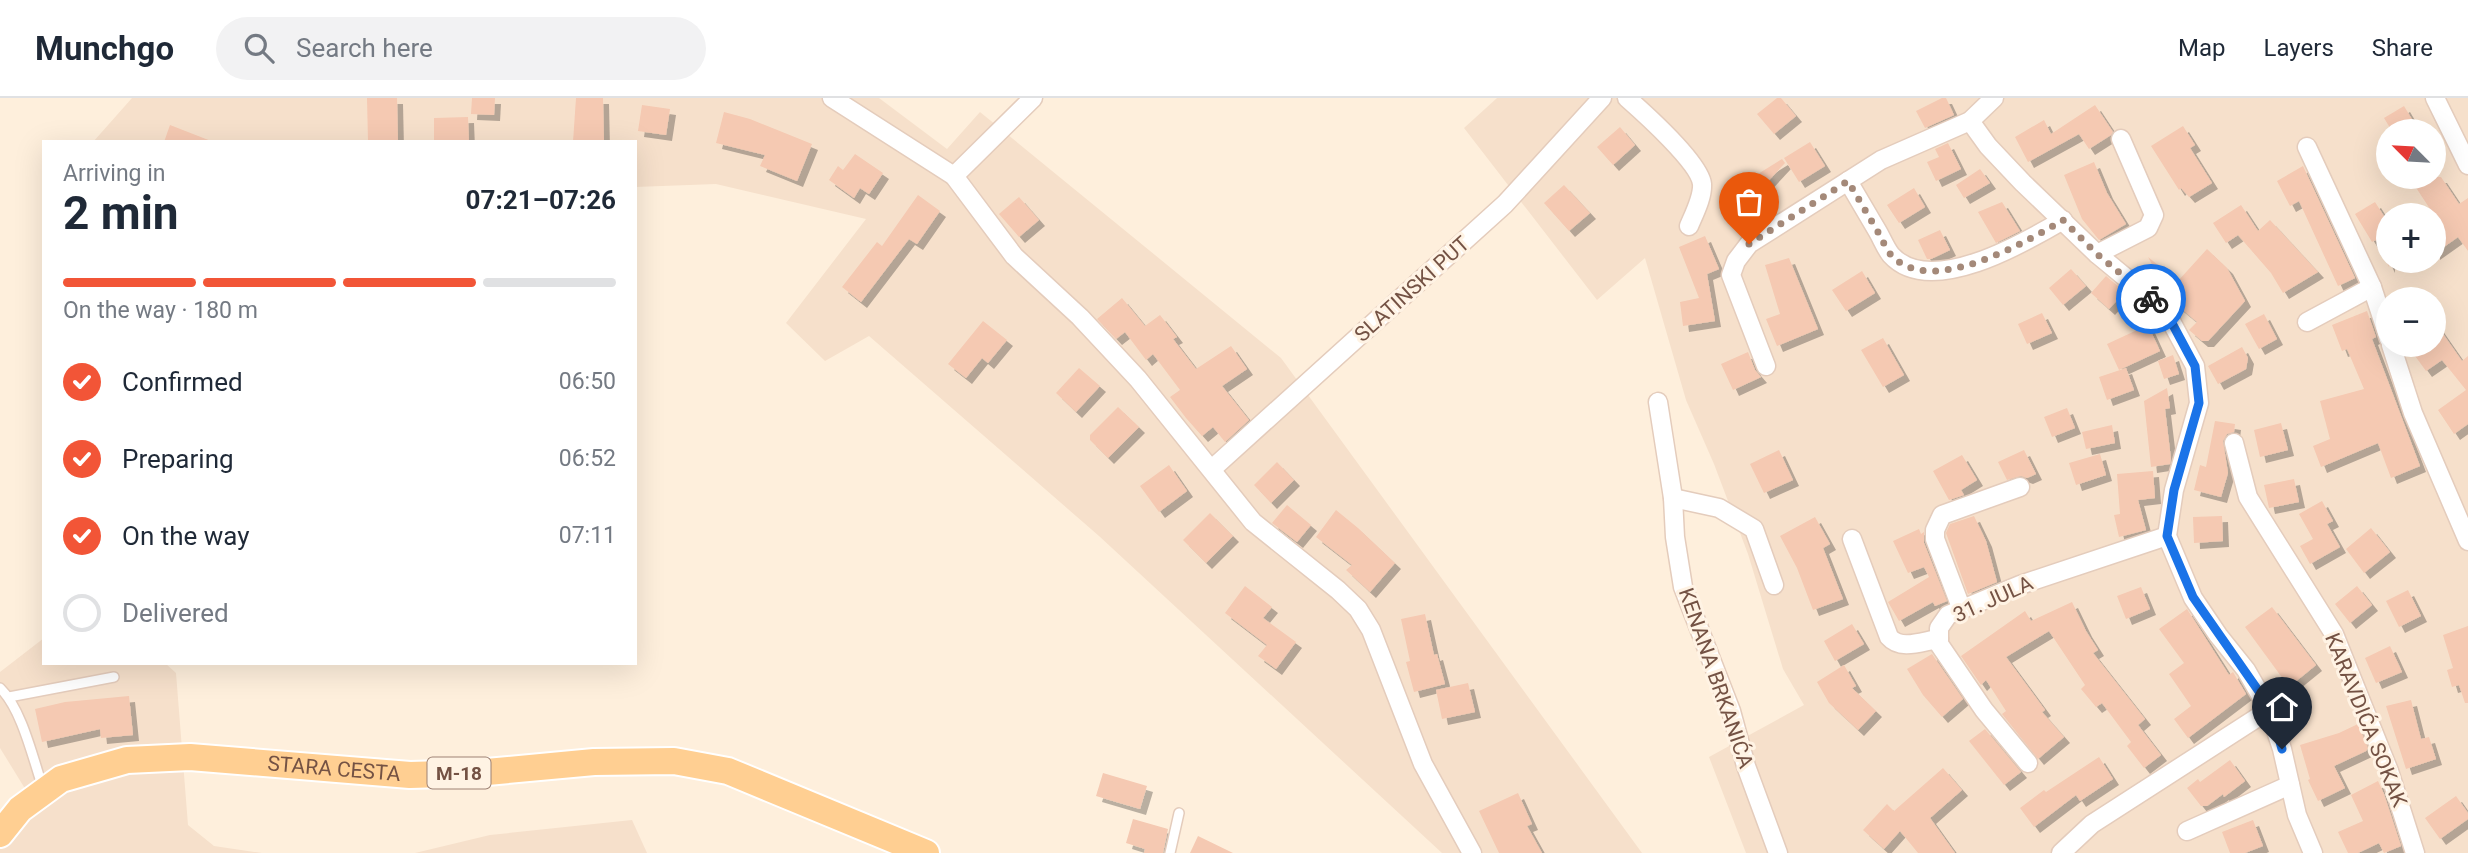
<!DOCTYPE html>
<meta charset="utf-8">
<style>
:root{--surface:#fff;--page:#f2f2f3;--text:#1f2937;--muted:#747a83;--line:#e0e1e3;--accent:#f25537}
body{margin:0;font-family:Roboto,sans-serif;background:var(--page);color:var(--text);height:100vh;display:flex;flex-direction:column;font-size:26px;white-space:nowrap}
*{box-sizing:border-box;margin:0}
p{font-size:23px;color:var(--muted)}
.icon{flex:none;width:38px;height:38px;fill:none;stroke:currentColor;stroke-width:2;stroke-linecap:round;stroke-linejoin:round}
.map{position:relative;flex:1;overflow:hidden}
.sheet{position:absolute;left:42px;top:42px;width:595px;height:525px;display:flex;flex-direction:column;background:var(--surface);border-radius:0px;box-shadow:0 7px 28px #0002}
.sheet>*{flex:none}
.needle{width:46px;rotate:294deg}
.fabs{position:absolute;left:2376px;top:21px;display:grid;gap:14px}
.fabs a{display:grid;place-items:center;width:70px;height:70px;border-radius:50%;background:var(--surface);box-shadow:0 7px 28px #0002;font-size:35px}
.pin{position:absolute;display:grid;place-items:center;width:60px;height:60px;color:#fff;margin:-72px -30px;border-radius:50% 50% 50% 0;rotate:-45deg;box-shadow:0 0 7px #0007}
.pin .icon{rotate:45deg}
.courier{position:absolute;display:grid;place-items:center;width:70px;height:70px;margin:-35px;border:5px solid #1a73e8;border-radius:50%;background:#fff;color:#222;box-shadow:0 2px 9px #0007}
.head em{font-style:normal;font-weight:700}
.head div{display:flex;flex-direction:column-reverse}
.head{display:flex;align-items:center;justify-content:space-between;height:119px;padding:0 21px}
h1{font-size:46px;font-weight:700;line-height:52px}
.bar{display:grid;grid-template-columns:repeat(4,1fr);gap:10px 7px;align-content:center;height:84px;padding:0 21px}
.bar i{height:9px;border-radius:5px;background:var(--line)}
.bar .current{background:var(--accent)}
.bar p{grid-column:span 4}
ol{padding:0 21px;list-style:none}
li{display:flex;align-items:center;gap:21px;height:77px}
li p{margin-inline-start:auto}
li .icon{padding:7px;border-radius:50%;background:var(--accent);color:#fff;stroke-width:4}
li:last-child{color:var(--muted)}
li i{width:38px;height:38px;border:4px solid var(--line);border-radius:50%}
header{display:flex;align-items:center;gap:42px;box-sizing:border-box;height:98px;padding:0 35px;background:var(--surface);border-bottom:2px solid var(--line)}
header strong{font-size:33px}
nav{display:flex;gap:38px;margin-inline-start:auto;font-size:24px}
.search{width:490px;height:63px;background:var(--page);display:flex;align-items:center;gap:18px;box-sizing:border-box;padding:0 24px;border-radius:38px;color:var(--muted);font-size:26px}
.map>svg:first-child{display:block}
.residential{fill:#f6e0cb;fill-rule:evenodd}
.building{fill:#f5c9b2;filter:url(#shadow)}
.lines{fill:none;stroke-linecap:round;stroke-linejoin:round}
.lane-casing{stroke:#e4ccbc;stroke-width:12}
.street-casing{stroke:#e4ccbc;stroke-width:21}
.primary-casing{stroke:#fff;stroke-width:30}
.lane{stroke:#fff;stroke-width:9}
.street{stroke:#fff;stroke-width:18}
.primary{stroke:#ffcf92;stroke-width:26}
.done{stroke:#a48979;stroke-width:7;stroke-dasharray:0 12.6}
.route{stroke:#1a73e8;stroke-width:9}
.labels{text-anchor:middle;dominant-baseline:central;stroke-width:6;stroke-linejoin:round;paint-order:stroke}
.shield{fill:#fff3e4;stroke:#9e8274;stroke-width:2}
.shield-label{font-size:19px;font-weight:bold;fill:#745244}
.street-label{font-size:21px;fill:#745244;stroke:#fff3e4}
</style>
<header>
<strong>Munchgo</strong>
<div class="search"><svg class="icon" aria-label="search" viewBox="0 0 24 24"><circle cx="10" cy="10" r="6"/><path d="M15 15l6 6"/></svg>Search here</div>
<nav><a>Map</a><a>Layers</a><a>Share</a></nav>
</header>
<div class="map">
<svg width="2468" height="755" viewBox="0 0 2468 755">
<defs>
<filter id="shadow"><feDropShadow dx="6" dy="6" stdDeviation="0" flood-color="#0004"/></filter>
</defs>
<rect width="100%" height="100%" fill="#feefdc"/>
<g class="residential">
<path d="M132,0H879L947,51L980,14L1281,260L1642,755H1442L1099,438L869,238L825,263L786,225L866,121L716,86L635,89V44H93Z"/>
<path d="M1497,0H2468V755H1746L1709,659L1804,607L1783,571L1748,456L1714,366L1686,302L1645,160L1597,202L1464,30ZM2389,33H2434V79H2389ZM2389,117H2434V163H2389ZM2389,201H2434V247H2389Z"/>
<path d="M44,540V565H165L176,575L188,727L214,748L262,755H0V736L32,702L0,650V574Z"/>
<path d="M632,722L647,755H415L490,737Z"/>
</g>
<g class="building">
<path d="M367,0H397L398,44H368Z"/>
<path d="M472,0H495L494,17L471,16Z"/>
<path d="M576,0H603L604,44H573Z"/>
<path d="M1777,0H1781L1796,18L1774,36L1757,16Z"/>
<path d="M1942,0H1946L1954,17L1925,30L1916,13Z"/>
<path d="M642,7L670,11L666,37L638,33Z"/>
<path d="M2095,7L2113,34L2111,37L2089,51L2079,36L2028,64L2015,39L2044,22L2051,36Z"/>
<path d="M2404,8L2419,33H2392L2384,20Z"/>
<path d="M724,14L750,21L812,46L797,83L760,68L765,57L716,45Z"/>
<path d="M468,19L469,44H434V20Z"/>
<path d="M170,27L211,43L210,44H164Z"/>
<path d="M2183,28L2195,47L2190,50L2212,85L2189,99L2181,90L2179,92L2151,48Z"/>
<path d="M1620,29L1635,47L1613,67L1597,49Z"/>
<path d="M1810,44L1825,68L1799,84L1784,60Z"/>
<path d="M1948,45L1961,71L1936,83L1927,64L1939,59L1935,51Z"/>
<path d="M855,56L883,75L869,96L860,90L854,100L829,82L838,68L843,72Z"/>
<path d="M1782,61L1785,65L1747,106H1741L1729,94Z"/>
<path d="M2094,64L2107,95L2126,126L2099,142L2082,121L2064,77Z"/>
<path d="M2303,68L2355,180L2338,188L2299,103L2290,108L2277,83Z"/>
<path d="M1980,71L1990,85L1964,100L1956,87Z"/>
<path d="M2409,79H2441L2459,106L2468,100V153L2458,139L2434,156V117Z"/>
<path d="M1564,87L1590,115L1569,133L1544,105Z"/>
<path d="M1914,90L1925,109L1899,125L1887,107Z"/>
<path d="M918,97L940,113L917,146L909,141L861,204L842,189L877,144L882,148Z"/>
<path d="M1019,99L1039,122L1019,139L999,116Z"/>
<path d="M2002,104L2020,133L1996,145L1978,114Z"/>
<path d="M2375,104L2389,126V169L2376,142L2372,144L2355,116Z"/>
<path d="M2241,107L2258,133L2270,122L2318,174L2283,195L2271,175L2238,137L2226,145L2213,125Z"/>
<path d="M1940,132L1950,152L1931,161H1927L1918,142Z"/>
<path d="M1705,138L1719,171L1707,176L1715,223L1683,228L1680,204L1699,200L1679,149Z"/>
<path d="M2207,151L2227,170L2245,203L2208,243H2202L2189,232L2197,224L2172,203L2148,159L2178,183Z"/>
<path d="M1789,160L1818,231L1777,248L1766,221L1780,216L1765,167Z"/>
<path d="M2071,171L2086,188L2063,207L2049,190Z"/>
<path d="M1862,173L1875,195L1846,213L1832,192Z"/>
<path d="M2106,178L2125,194L2109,211L2091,195Z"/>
<path d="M1122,200L1145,228L1160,217L1177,239L1173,241L1196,271L1231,248L1247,271L1222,288L1249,322L1225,344L1213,329L1202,338L1186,320L1170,299L1180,292L1153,256L1146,262L1125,234L1116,241L1097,221Z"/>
<path d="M2367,213L2376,239L2372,241L2420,368L2391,380L2378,345L2321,369L2313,348L2330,341L2320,303L2364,291L2347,251L2342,253L2332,227Z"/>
<path d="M2042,215L2052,235L2027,246L2018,226Z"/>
<path d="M2264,216L2277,241L2259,251L2245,226Z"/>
<path d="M983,223L1007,242L988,265L982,260L966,280L948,266Z"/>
<path d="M2434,223L2462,263L2468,258V326L2454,336L2438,312L2466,292L2442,262L2426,273L2407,247H2434Z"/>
<path d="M2148,227L2160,253L2119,272L2107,246Z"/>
<path d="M1883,240L1904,277L1883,289L1861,252Z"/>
<path d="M2242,249L2248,260L2246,271L2218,286L2208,268Z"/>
<path d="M1748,254L1755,272L1761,279L1733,292L1721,266Z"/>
<path d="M2173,257L2179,276L2164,281L2158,263Z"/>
<path d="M1079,270L1100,288L1076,314L1056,295Z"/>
<path d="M2126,270L2134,292L2107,302L2099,279Z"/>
<path d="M2167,290L2170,310L2165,311L2171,361L2170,366L2151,369L2144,303Z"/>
<path d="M1118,309L1139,329L1108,360L1090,342V337Z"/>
<path d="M2067,310L2075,330L2052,339L2044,319Z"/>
<path d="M2215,323L2235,326L2234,334L2227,336L2223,343L2228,375L2221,399L2194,392L2200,367L2206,369Z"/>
<path d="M2281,325L2288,352L2260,359L2254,332Z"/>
<path d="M2112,327L2115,345L2086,351L2082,334Z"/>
<path d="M1779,352L1793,382L1764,395L1750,366Z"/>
<path d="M2024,352L2036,376L2027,380L2021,378L2007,382L1998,364Z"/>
<path d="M2100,356L2106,377L2076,387L2069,365Z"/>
<path d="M1962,357L1977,382L1961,392L1964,397L1949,402L1933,373Z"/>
<path d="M1277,364L1294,382L1271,405L1254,387Z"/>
<path d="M1169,367L1187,393L1159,414L1140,388Z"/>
<path d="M2153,373L2155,400L2138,402L2146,432L2119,439L2114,417L2120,416L2117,376Z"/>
<path d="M2294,381L2299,404L2269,410L2264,387Z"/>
<path d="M2322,403L2333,423L2327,426L2340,449L2310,466L2300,448L2313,441L2299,416Z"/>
<path d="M1287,407L1311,427L1297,444L1272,425Z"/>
<path d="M1336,412L1358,430L1395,465L1370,494L1346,472L1352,467L1316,439Z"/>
<path d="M1210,415L1233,438L1206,465L1183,442Z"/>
<path d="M1974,418L1986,443L1997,484L1968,496L1946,435L1950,426Z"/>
<path d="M2222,418L2223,443L2194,445L2193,419Z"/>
<path d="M1815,419L1830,446L1823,450L1843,501L1813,512L1797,470L1780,438Z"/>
<path d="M2371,430L2390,454L2364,475L2346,451Z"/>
<path d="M1919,431L1921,436L1924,434V445L1947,503L1935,508L1933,504L1899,523L1888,504L1929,479L1924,469L1908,475L1893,443Z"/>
<path d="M1245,488L1272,509L1263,520L1296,544L1276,571L1258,558L1267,547L1225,515Z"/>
<path d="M2357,488L2372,507L2350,525L2335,506Z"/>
<path d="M2141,489L2150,511L2126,521L2117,498Z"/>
<path d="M2408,492L2421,518L2399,529L2386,503Z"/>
<path d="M2072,504L2086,533L2098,552L2093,555L2145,621L2138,627L2161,657L2144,670L2127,648L2131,644L2102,605L2096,609L2081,591L2085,587L2049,533L2006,559L2045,612L2042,614L2064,639L2038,661L2002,616L2006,613L1986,582L1981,587L1961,558L2025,513L2031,523Z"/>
<path d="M2272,509L2316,567L2289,589L2245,529Z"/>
<path d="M2187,511L2229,577L2233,574L2246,596L2188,640L2174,621L2191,608L2169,576L2184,565L2159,531Z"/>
<path d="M1425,516L1434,557L1437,556L1445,586L1414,594L1406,564L1410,563L1401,521Z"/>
<path d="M1852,526L1864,546L1835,563L1824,543Z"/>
<path d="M2468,528V605H2465L2459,587L2452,589L2447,572L2453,570L2443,537Z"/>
<path d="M2390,548L2402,574L2376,585L2365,560Z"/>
<path d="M1932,556L1963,601L1942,619L1923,597L1907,571Z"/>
<path d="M1844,567L1856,588L1852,590L1876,613L1858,632L1829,605L1817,584Z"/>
<path d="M1468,585L1475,614L1442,621L1436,592Z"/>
<path d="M129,598L133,637L101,640L100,631L42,644L35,611L65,604Z"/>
<path d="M2411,602L2421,641L2429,639L2436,661L2406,671L2386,608Z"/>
<path d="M2358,626L2368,650L2366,653L2334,668L2345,690L2318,703L2308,682L2310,681L2300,647L2339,635Z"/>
<path d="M1985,631L2021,674L2004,687L1969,643Z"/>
<path d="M2099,659L2113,681L2080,703L2076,697L2034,729L2020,710L2044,692L2046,694Z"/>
<path d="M2230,662L2245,683L2224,699L2223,696L2207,708H2201L2187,690L2198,681L2200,684Z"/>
<path d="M1943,670L1962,692L1930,720L1955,755H1918L1900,733L1884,751L1863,732L1887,706L1894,713Z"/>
<path d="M1103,675L1147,688L1140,711L1096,698Z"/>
<path d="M2378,683L2384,696L2401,748L2384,755L2379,745L2358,755H2348L2338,734L2363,723L2351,697Z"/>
<path d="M1518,695L1532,726L1527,728L1542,755H1499L1479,713Z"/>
<path d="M2456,698L2468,715V721L2440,741L2425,720Z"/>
<path d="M1133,721L1168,731L1163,755H1144L1145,751L1126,745Z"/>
<path d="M2253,722L2263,748L2245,755H2230L2222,734Z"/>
<path d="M1198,738L1233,755H1190Z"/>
</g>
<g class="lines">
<g class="lane-casing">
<g id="lane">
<path d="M0,590C22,611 33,661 43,690"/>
<path d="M9,599L114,579"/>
<path d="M1170,755L1179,715"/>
</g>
</g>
<g class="street-casing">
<g id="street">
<path d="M832,0L954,78L1014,158L1080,219L1138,281L1253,424L1338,492L1358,511L1371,532L1423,666L1472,755"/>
<path d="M1627,0C1644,15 1700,65 1702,86C1703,99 1694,116 1689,128"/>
<path d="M2435,0L2468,67"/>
<path d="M1970,23L1988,48L2023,85L2097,156L2165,212L2195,268L2199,305L2174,392L2167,438L2193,500L2218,537L2246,572L2269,612L2282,651L2297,717L2313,755"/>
<path d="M2307,49L2372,189L2389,241"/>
<path d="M954,78L1033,0"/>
<path d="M1848,83C1858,100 1868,117 1878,134C1882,141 1886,151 1891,157C1930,200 2024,145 2063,122"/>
<path d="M2097,156L2148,130L2154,117L2121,41"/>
<path d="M2307,224L2372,189"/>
<path d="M2391,247L2413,315L2468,443"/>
<path d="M1766,268L1731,177L1736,163L1749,146L1881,62L1970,23L1994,0"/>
<path d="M1658,304L1673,400L1675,439L1683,489L1731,613L1746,668L1778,755"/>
<path d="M2234,345L2248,399L2334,536L2389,673L2415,755"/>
<path d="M1212,371L1505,106L1602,0"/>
<path d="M1673,400L1719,410L1754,431L1774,487"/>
<path d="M1852,441L1889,539C1901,553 1923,543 1939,541"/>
<path d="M1962,512L1935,441V432L1942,417L2020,389"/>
<path d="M2028,665L1984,612L1939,546V530L1948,517L2020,487L2167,438"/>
<path d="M2187,733L2290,687"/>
<path d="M2061,755L2092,726L2269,612"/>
</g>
</g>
<g class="primary-casing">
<g id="primary">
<path id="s1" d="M0,736L20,711L61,681L127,662L190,659L410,677L476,675L594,664L674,663L728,673L926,755"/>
</g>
</g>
<use href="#lane" class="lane"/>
<use href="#street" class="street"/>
<use href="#primary" class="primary"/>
</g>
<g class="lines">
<path class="done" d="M1749,146L1848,83C1858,100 1868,117 1878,134C1882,141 1886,151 1891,157C1930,200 2024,145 2063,122L2097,156L2151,201"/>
<path class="route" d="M2151,201L2165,212L2195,268L2199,305L2174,392L2167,438L2193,499L2260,595L2276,630L2282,651"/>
</g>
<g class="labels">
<rect class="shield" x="427.5" y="659.5" width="63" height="31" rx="5"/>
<g class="shield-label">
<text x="459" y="675">M-18</text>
</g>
<g class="street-label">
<text transform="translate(1412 191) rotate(-42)">SLATINSKI PUT</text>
<text transform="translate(1993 501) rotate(-24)">31. JULA</text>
<text transform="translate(1716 580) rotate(71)">KENANA BRKANIĆA</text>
<text transform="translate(2366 622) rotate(68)">KARAVDIĆA SOKAK</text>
<text stroke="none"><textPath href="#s1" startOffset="359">STARA CESTA</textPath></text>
</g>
</g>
</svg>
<div class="fabs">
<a><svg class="needle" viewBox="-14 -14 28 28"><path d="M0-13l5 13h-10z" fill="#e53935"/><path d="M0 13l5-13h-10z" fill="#747a83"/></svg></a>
<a>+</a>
<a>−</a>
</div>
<div class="pin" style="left:1749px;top:146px;background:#ea580c"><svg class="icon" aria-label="bag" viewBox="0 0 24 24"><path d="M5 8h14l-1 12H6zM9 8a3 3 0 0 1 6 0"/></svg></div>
<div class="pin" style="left:2282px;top:651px;background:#1f2937"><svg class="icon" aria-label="home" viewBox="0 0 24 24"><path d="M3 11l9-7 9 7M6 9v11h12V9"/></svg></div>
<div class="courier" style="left:2151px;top:201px"><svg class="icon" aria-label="bike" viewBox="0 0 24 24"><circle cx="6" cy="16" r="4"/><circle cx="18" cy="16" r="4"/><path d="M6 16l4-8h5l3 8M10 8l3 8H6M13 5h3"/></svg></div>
<section class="sheet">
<div class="head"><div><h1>2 min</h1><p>Arriving in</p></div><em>07:21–07:26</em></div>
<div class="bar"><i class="current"></i><i class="current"></i><i class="current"></i><i></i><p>On the way · 180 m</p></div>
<ol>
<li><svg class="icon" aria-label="check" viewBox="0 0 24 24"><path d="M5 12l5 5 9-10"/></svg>Confirmed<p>06:50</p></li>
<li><svg class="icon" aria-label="check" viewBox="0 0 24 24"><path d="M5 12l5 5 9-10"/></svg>Preparing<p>06:52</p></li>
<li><svg class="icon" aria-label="check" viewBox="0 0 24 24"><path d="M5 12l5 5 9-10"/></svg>On the way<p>07:11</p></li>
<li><i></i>Delivered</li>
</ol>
</section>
</div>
